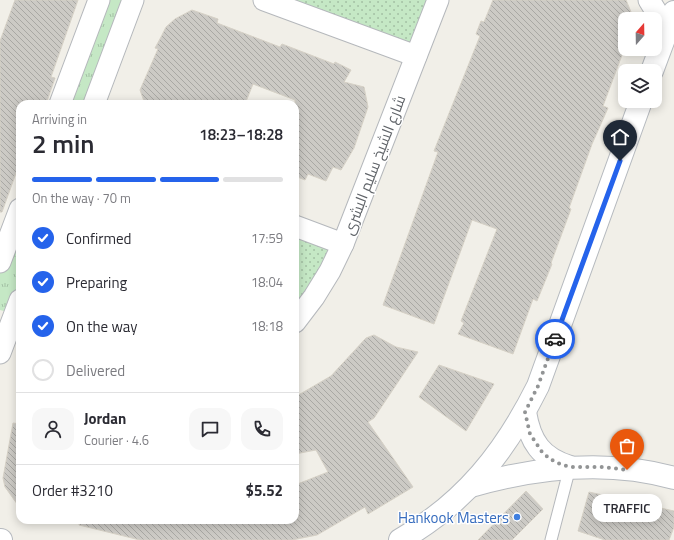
<!DOCTYPE html>
<meta charset="utf-8">
<style>
:root{--surface:#fff;--page:#f7f7f7;--text:#2b2b33;--muted:#7c7c81;--line:#e1e1e2;--accent:#2563eb}
body{margin:0;font-family:"Titillium Web",Cairo,sans-serif;background:var(--page);color:var(--text);height:100vh;display:flex;flex-direction:column;font-size:15px;white-space:nowrap}
*{box-sizing:border-box;margin:0}
p{font-size:13px;color:var(--muted)}
.icon{flex:none;width:22px;height:22px;fill:none;stroke:currentColor;stroke-width:2;stroke-linecap:round;stroke-linejoin:round}
.map{position:relative;flex:1;overflow:hidden}
.sheet{position:absolute;left:16px;top:100px;width:283px;height:424px;display:flex;flex-direction:column;background:var(--surface);border-radius:12px;box-shadow:0 2px 10px #0003}
.sheet>*{flex:none}
.needle{width:26px;rotate:20deg}
.controls{position:absolute;left:618px;top:12px;display:grid;gap:8px}
.controls a{display:grid;place-items:center;width:44px;height:44px;border-radius:8px;background:var(--surface);box-shadow:0 2px 10px #0003;font-size:20px}
.pin{position:absolute;display:grid;place-items:center;width:34px;height:34px;color:#fff;margin:-41px -17px;border-radius:50% 50% 50% 0;rotate:-45deg;box-shadow:0 0 4px #0007}
.pin .icon{rotate:45deg}
.courier{position:absolute;display:grid;place-items:center;width:40px;height:40px;margin:-20px;border:3px solid #2563eb;border-radius:50%;background:#fff;color:#222;box-shadow:0 1px 5px #0007}
.bubble{position:absolute;height:28px;border-radius:12px;background:var(--surface);box-shadow:0 2px 10px #0003;font-size:13px;font-weight:600;line-height:28px;text-align:center}
.summary em{font-style:normal;font-weight:600}
.summary div{display:flex;flex-direction:column-reverse}
.summary{display:flex;align-items:center;justify-content:space-between;height:68px;padding:0 16px}
h1{font-size:26px;font-weight:600;line-height:30px}
.bar{display:grid;grid-template-columns:repeat(4,1fr);gap:6px 4px;align-content:center;height:48px;padding:0 16px}
.bar i{height:5px;border-radius:3px;background:var(--line)}
.bar .selected{background:var(--accent)}
.bar p{grid-column:span 4}
.line{display:flex;align-items:center;gap:10px;padding:0 16px;border-top:1px solid var(--line)}
.line div{flex:1}
.round{display:grid;place-items:center;flex:none;width:42px;height:42px;border-radius:12px;background:var(--page)}
ol{padding:0 16px;list-style:none}
li{display:flex;align-items:center;gap:12px;height:44px}
li p{margin-inline-start:auto}
li .icon{padding:4px;border-radius:50%;background:var(--accent);color:#fff;stroke-width:4}
li:last-child{color:var(--muted)}
li i{width:22px;height:22px;border:2px solid var(--line);border-radius:50%}
.map>svg:first-child{display:block}
.grass{fill:url(#grass-tufts)}
.park{fill:url(#park-dots)}
.building{fill:url(#building-back-hatch);stroke:#d6d1c6}
.lines{fill:none;stroke-linecap:round;stroke-linejoin:round}
.lane-casing{stroke:#b5b8bc;stroke-width:13}
.street-casing{stroke:#b5b8bc;stroke-width:23}
.secondary-casing{stroke:#b6babf;stroke-width:24}
.lane{stroke:#fff;stroke-width:11}
.street{stroke:#fff;stroke-width:21}
.secondary{stroke:#fff;stroke-width:22}
.done{stroke:#929495;stroke-width:4;stroke-dasharray:0 7.2}
.route{stroke:#2563eb;stroke-width:5}
.shop-dot{fill:#3f7fe0;stroke:#fff;stroke-width:1.5}
.labels{text-anchor:middle;dominant-baseline:central;stroke-width:3;stroke-linejoin:round;paint-order:stroke}
.street-label{font-size:15px;fill:#5f6368;stroke:#fff}
.shop-label{font-size:15px;fill:#366cbe;stroke:#fff;text-anchor:end}
</style>
<div class="map">
<svg width="674" height="540" viewBox="0 0 674 540">
<defs>
<pattern id="grass-tufts" width="24" height="20" patternUnits="userSpaceOnUse"><rect width="24" height="20" fill="#c5e8c5"/><path d="M3 7l-1-3M5 7V3M7 7l1-3M15 17l-1-3M17 17v-4M19 17l1-3" fill="none" stroke="#a3c0a4"/></pattern>
<pattern id="park-dots" width="8" height="8" patternUnits="userSpaceOnUse"><rect width="8" height="8" fill="#c5e8c5"/><path d="M2 2h.1M6 6h.1" fill="none" stroke="#a3c0a4" stroke-width="1.8" stroke-linecap="round"/></pattern>
<pattern id="building-back-hatch" width="6" height="6" patternUnits="userSpaceOnUse"><rect width="6" height="6" fill="#cccac5"/><path d="M-1 5l2 2M0 0l6 6M5-1l2 2" fill="none" stroke="#a9a8a4"/></pattern>
</defs>
<rect width="100%" height="100%" fill="#f1efe8"/>
<g class="grass">
<path d="M99,0H133L94,104H60Z"/>
<path d="M20,209V300L15,314L0,310V262Z"/>
</g>
<g class="park">
<path d="M264,0H438L416,56Z"/>
<path d="M295,226L343,244L295,322Z"/>
</g>
<g class="building">
<path d="M15,0H78L51,77L55,78L46,104H20V162L2,212H0V41Z"/>
<path d="M493,0H626L634,19H625V47L603,106L608,108L592,144L569,208L571,209L551,263L552,264L537,301L533,299L513,354L458,334L464,323L461,321L497,229L472,220L434,324L383,305L438,152L434,151L480,36L476,34L481,21L484,22Z"/>
<path d="M192,10L218,19L217,23L280,47L282,44L334,64L335,62L351,70L344,82L364,87L368,107L354,148L341,170L333,167L326,181L308,174L305,180L295,176V100L253,84L245,104H145L140,90L158,49L155,48L161,37L166,27L175,19Z"/>
<path d="M374,335L396,347L418,352L374,418L368,422L413,487L368,514L365,507L317,535L292,540H140L79,525L80,520H295V485L328,472L316,450L295,454V397L331,376L366,338Z"/>
<path d="M439,365L494,384L466,431L419,397Z"/>
<path d="M13,423L20,424V508L5,487L3,478Z"/>
<path d="M526,491L543,509L512,540H478Z"/>
<path d="M589,492L674,511V527L669,540H605L578,531Z"/>
</g>
<g class="lines">
<g class="lane-casing">
<path id="lane" d="M551,540L570,467"/>
</g>
<g class="street-casing">
<g id="street">
<path d="M264,0L416,56"/>
<path d="M649,0L657,13L666,33"/>
<path d="M60,104L99,0"/>
<path d="M94,104L133,0"/>
<path d="M295,226L343,244"/>
<path d="M0,262L20,209"/>
<path d="M295,322L314,297L330,271L343,244L438,0"/>
<path d="M0,353L20,300"/>
</g>
</g>
<g class="secondary-casing">
<g id="secondary">
<path d="M652,71L674,12"/>
<path d="M525,412C530,442 541,458 570,467"/>
<path d="M471,486C537,467 607,459 674,478"/>
<path d="M0,540H1"/>
<path d="M400,540C465,503 505,452 538,386L641,101"/>
</g>
</g>
<use href="#lane" class="lane"/>
<use href="#street" class="street"/>
<use href="#secondary" class="secondary"/>
</g>
<g class="lines">
<path class="done" d="M555,339L538,386L525,412L530,434L542,452L550,459L560,464L570,467H604L627,470"/>
<path class="route" d="M555,339L620,161"/>
</g>
<circle class="shop-dot" cx="517" cy="517" r="4"/>
<g class="labels">
<g class="street-label">
<text transform="translate(374 165) rotate(-69)">شارع الشيخ سليم البشرى</text>
</g>
<g class="shop-label">
<text x="509" y="517">Hankook Masters</text>
</g>
</g>
</svg>
<div class="controls">
<a><svg class="needle" viewBox="-14 -14 28 28"><path d="M0-13l5 13h-10z" fill="#e53935"/><path d="M0 13l5-13h-10z" fill="#7c7c81"/></svg></a>
<a><svg class="icon" aria-label="layers" viewBox="0 0 24 24"><path d="M12 4l9 5-9 5-9-5zM3 14l9 5 9-5"/></svg></a>
</div>
<div class="pin" style="left:627px;top:470px;background:#ea580c"><svg class="icon" aria-label="bag" viewBox="0 0 24 24"><path d="M5 8h14l-1 12H6zM9 8a3 3 0 0 1 6 0"/></svg></div>
<div class="pin" style="left:620px;top:161px;background:#1f2937"><svg class="icon" aria-label="home" viewBox="0 0 24 24"><path d="M3 11l9-7 9 7M6 9v11h12V9"/></svg></div>
<div class="courier" style="left:555px;top:339px"><svg class="icon" aria-label="car" viewBox="0 0 24 24"><path d="M5 17H2v-5l4-1 3-4h7l3 4 3 1v5h-3M9 17h6M6 11h13"/><circle cx="7" cy="17" r="2"/><circle cx="17" cy="17" r="2"/></svg></div>
<div class="bubble" style="left:592px;top:494px;width:70px">TRAFFIC</div>
<section class="sheet">
<div class="summary"><div><h1>2 min</h1><p>Arriving in</p></div><em>18:23–18:28</em></div>
<div class="bar"><i class="selected"></i><i class="selected"></i><i class="selected"></i><i></i><p>On the way · 70 m</p></div>
<ol>
<li><svg class="icon" aria-label="check" viewBox="0 0 24 24"><path d="M5 12l5 5 9-10"/></svg>Confirmed<p>17:59</p></li>
<li><svg class="icon" aria-label="check" viewBox="0 0 24 24"><path d="M5 12l5 5 9-10"/></svg>Preparing<p>18:04</p></li>
<li><svg class="icon" aria-label="check" viewBox="0 0 24 24"><path d="M5 12l5 5 9-10"/></svg>On the way<p>18:18</p></li>
<li><i></i>Delivered</li>
</ol>
<div class="line" style="height:72px"><a class="round"><svg class="icon" aria-label="person" viewBox="0 0 24 24"><circle cx="12" cy="8" r="4"/><path d="M4 21q1-7 8-7t8 7"/></svg></a><div><b>Jordan</b><p>Courier · 4.6</p></div><a class="round"><svg class="icon" aria-label="chat" viewBox="0 0 24 24"><path d="M4 5h16v11H9l-5 4z"/></svg></a><a class="round"><svg class="icon" aria-label="phone" viewBox="0 0 24 24"><path d="M5 4h4l2 5-3 2q2 4 5 5l2-3 5 2v4C11 20 4 13 5 4z"/></svg></a></div>
<div class="line" style="height:52px"><div>Order #3210</div><b>$5.52</b></div>
</section>
</div>
